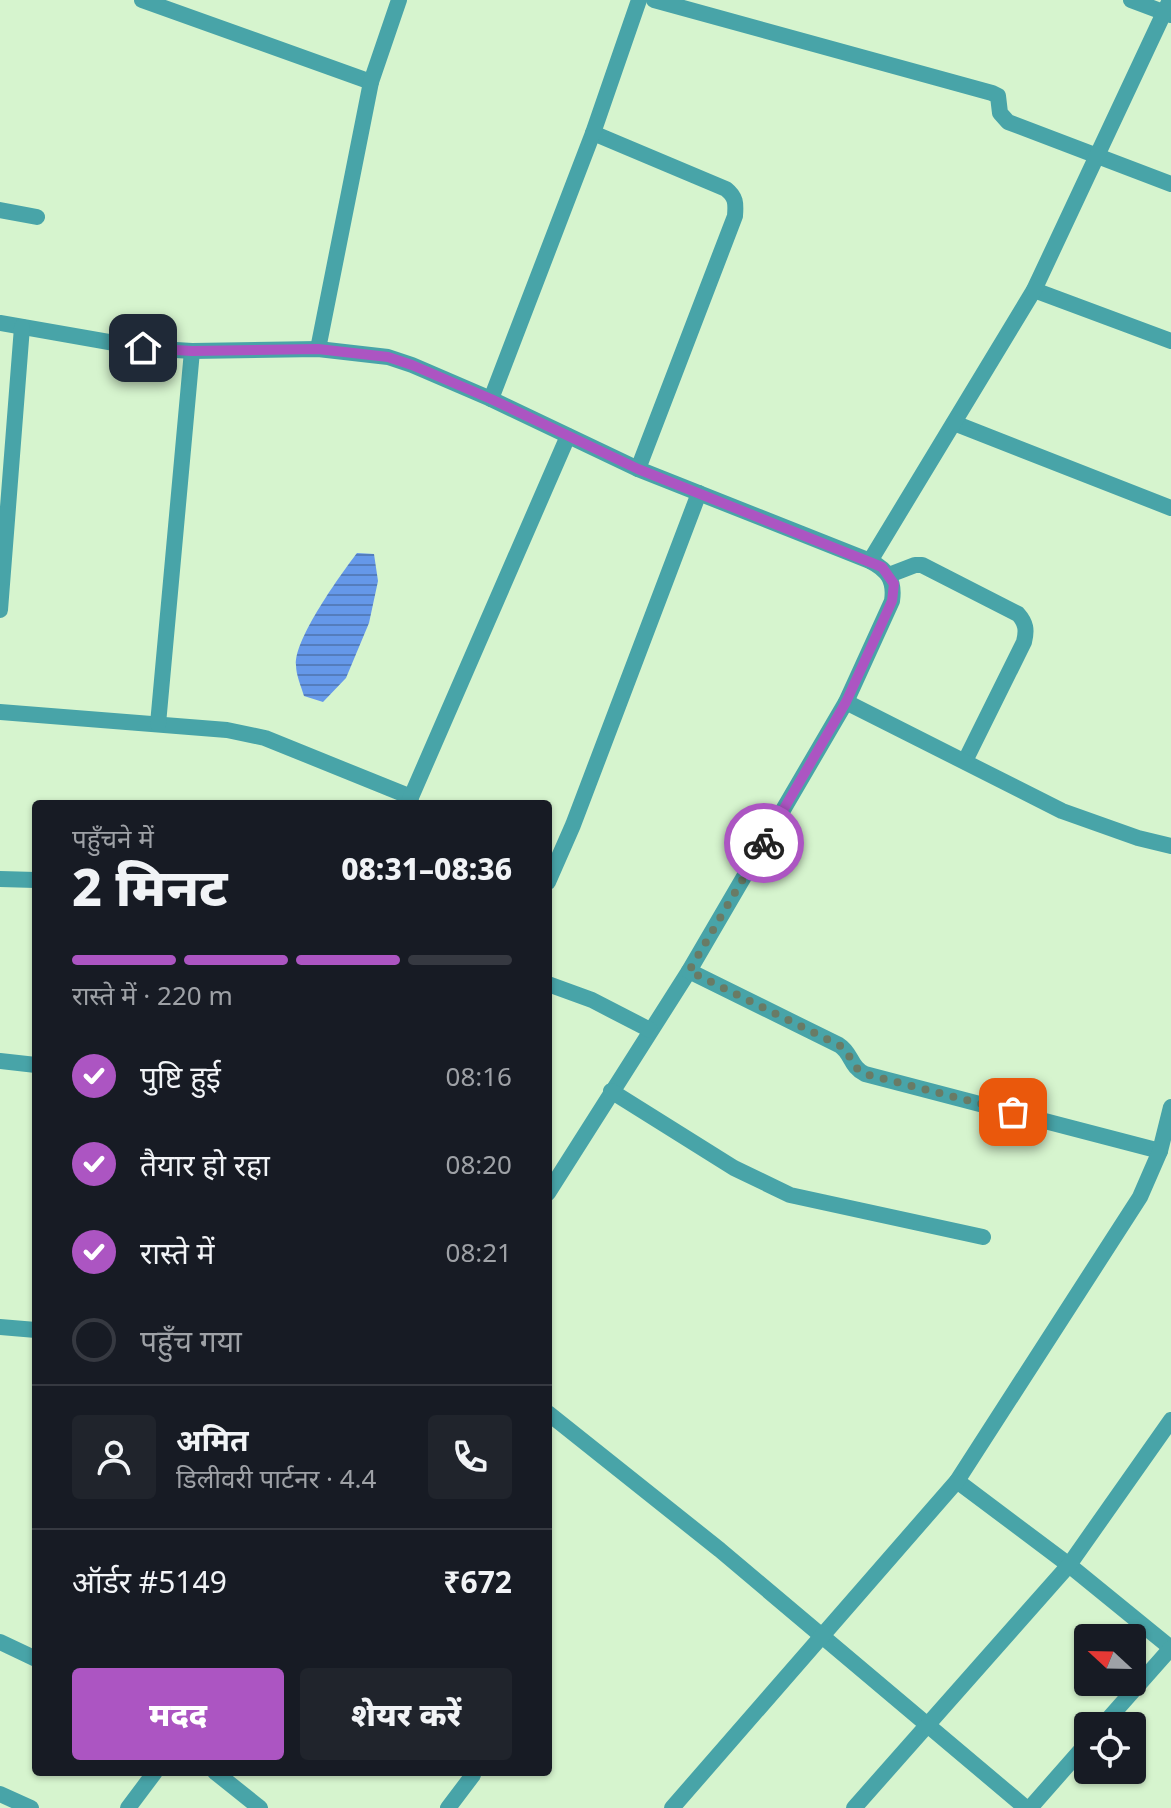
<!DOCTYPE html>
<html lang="hi">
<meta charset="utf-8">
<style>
:root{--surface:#171b24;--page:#20242c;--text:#f1f3f6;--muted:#9ea1a6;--line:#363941;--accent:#ac55c2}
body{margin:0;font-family:"Noto Sans","Noto Sans Devanagari",sans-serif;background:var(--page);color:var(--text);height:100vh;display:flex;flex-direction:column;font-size:30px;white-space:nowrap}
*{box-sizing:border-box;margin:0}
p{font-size:26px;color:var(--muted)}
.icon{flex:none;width:44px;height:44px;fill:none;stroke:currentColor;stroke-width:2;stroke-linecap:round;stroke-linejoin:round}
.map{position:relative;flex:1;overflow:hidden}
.sheet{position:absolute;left:32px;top:800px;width:520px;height:976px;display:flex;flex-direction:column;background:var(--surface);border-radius:8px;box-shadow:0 2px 6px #0004}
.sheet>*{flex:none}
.needle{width:52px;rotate:292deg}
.controls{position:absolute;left:1074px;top:1624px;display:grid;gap:16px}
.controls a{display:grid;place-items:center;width:72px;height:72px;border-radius:8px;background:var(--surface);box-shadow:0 2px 6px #0004;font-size:40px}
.pin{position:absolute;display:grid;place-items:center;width:68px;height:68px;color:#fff;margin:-34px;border-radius:16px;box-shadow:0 4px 12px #0006}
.courier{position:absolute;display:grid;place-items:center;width:80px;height:80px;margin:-40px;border:6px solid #ac55c2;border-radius:50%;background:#fff;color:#222;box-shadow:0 2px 10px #0007}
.summary em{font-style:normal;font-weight:800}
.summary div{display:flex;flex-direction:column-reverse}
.summary{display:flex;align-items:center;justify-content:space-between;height:136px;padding:0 40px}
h1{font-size:52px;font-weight:800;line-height:60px}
.bar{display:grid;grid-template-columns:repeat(4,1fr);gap:12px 8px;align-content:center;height:96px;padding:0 40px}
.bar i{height:10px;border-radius:6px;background:var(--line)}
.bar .selected{background:var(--accent)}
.bar p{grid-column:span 4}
.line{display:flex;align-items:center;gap:20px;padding:0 40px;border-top:2px solid var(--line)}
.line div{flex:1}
.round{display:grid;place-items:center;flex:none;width:84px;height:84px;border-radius:8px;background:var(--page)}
ol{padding:0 40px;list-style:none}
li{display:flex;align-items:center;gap:24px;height:88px}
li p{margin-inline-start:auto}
li .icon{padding:8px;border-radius:50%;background:var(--accent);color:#fff;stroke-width:4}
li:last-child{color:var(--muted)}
li i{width:44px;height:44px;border:4px solid var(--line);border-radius:50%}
.button{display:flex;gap:16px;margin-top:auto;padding:16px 40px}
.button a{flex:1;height:92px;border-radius:8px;background:var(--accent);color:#fff;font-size:32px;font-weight:800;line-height:92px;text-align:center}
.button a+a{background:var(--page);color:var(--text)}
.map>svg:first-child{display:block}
.water{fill:url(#water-rules)}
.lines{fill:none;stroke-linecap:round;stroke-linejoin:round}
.street{stroke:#48a4a8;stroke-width:16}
.done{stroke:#697b65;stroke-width:8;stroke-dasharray:0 14.4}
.route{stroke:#ac55c2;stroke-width:10}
</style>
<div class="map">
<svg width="1171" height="1808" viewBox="0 0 1171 1808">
<defs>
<pattern id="water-rules" width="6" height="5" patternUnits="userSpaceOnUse" patternTransform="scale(2)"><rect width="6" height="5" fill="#6598e9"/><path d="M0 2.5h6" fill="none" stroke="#547dbd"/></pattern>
</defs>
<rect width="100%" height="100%" fill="#d6f4ce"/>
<path class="water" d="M357,553L374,554L378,581L369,623L346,678L323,702L304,696C301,686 296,675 296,665C294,639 341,574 357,553Z"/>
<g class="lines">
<g class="street">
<path d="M142,0L371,82"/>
<path d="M654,0L992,93L998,96L1000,113L1008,122L1171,184"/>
<path d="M1131,0L1171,15"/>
<path d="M593,133L726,189C736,197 736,203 735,216L638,469"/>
<path d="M0,210L37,217"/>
<path d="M1034,290L1171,341"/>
<path d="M0,323L143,348L192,351L318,349L388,357L412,365L491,399L638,469L870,561C888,570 895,581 892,601L846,702L689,971L548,1193"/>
<path d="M318,349L371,82L399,0"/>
<path d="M491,399L593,133L639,0"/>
<path d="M954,423L1171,508"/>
<path d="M870,561L1034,290L1170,0"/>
<path d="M889,575L915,565H922L1018,614C1026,623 1027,630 1024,642L965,761"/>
<path d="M0,610L22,327"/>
<path d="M846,702L1062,811L1138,838L1171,846"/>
<path d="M0,712L227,730L265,738L411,797"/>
<path d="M158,724L192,351"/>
<path d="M408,804L568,436"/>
<path d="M0,879L36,880"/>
<path d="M548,882L573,825L699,493"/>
<path d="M689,971L839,1045C852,1053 850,1067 865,1074L1160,1151"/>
<path d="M548,984L592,1000L650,1030"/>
<path d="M0,1061L36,1065"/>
<path d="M611,1091L734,1168L790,1195L983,1237"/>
<path d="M0,1327L36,1330"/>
<path d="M548,1413L720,1550L1026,1808"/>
<path d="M957,1481L1069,1565L1171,1648"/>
<path d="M0,1642L36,1659"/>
<path d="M1102,1726L1171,1648"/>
<path d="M215,1772L260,1808"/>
<path d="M0,1794L31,1808"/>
<path d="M128,1808L155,1772"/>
<path d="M448,1808L473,1775"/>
<path d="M672,1808L957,1481L1140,1197L1160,1151L1171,1107"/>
<path d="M854,1808L1069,1565L1171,1420"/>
<path d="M1030,1808L1088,1742"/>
</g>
</g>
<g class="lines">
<path class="done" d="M764,843L689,971L839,1045C852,1053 850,1067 865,1074L1013,1112"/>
<path class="route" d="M143,348L192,351L318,349L388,357L412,365L491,399L638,469L882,567L894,584L892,601L846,702L764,843"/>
</g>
</svg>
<div class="controls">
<a><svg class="needle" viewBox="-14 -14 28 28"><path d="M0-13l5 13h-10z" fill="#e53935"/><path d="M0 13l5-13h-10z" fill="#9ea1a6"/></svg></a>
<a><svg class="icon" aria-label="locate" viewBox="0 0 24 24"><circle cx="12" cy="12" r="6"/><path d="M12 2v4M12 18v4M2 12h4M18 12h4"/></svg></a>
</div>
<div class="pin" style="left:1013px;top:1112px;background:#ea580c"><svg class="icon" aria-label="bag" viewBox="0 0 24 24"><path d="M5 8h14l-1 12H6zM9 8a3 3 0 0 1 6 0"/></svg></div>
<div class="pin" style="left:143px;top:348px;background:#1f2937"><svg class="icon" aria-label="home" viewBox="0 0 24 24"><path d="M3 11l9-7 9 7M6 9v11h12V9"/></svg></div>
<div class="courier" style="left:764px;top:843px"><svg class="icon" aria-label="bike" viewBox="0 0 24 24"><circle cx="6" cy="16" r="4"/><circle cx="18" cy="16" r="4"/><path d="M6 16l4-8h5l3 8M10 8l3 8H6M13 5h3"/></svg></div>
<section class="sheet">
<div class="summary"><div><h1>2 मिनट</h1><p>पहुँचने में</p></div><em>08:31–08:36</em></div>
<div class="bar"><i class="selected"></i><i class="selected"></i><i class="selected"></i><i></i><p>रास्ते में · 220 m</p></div>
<ol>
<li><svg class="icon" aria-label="check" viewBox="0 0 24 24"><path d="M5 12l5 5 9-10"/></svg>पुष्टि हुई<p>08:16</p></li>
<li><svg class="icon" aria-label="check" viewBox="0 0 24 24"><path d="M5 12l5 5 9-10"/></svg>तैयार हो रहा<p>08:20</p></li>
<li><svg class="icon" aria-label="check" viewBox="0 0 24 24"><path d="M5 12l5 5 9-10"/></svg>रास्ते में<p>08:21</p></li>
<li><i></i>पहुँच गया</li>
</ol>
<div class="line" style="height:144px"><a class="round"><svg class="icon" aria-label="person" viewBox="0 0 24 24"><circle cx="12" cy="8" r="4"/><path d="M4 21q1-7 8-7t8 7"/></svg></a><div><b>अमित</b><p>डिलीवरी पार्टनर · 4.4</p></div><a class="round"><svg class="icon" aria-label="phone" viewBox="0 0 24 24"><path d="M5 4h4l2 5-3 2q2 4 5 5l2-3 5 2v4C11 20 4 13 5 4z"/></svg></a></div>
<div class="line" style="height:104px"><div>ऑर्डर #5149</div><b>₹672</b></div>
<div class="button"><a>मदद</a><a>शेयर करें</a></div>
</section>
</div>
